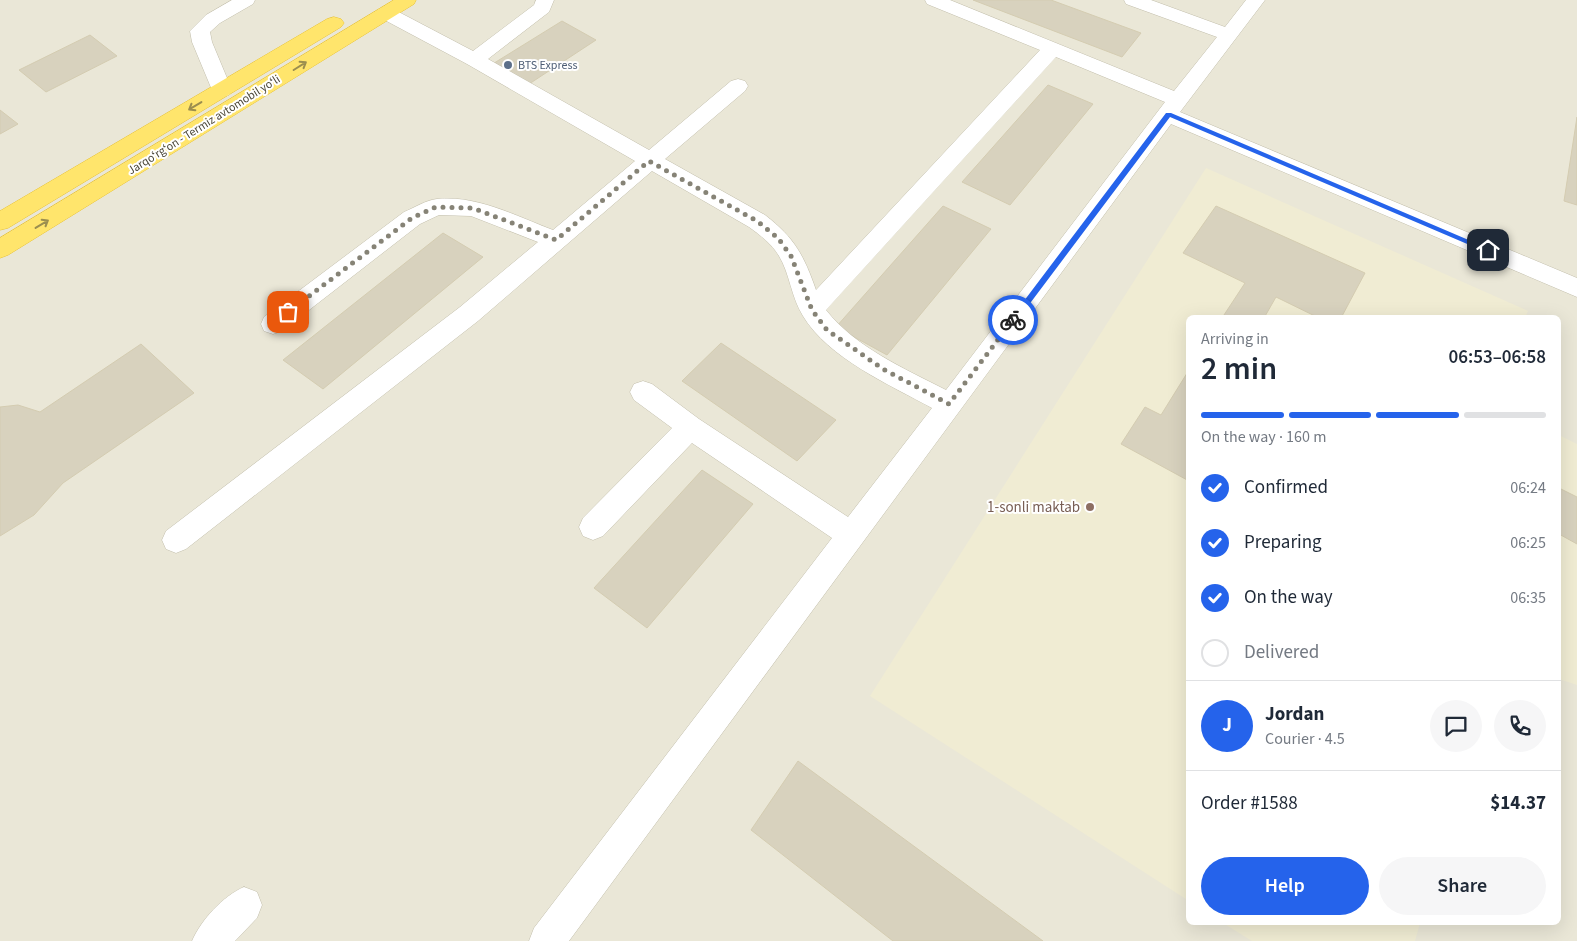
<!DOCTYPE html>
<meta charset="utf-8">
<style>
:root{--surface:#fff;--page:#f6f6f7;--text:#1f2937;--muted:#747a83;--line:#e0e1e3;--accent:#2563eb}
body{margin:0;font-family:"Source Sans 3",sans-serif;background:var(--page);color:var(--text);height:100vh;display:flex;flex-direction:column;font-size:19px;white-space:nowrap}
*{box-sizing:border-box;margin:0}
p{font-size:16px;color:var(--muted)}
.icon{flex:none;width:28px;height:28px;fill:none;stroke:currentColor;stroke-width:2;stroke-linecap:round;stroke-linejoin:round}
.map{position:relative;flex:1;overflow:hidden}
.drawer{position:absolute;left:1186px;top:315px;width:375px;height:610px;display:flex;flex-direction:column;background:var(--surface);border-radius:8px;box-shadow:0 5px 20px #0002}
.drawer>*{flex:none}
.pin{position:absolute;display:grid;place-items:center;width:42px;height:42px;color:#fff;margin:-21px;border-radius:10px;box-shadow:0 2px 8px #0006}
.courier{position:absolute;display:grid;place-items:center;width:50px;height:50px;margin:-25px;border:4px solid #2563eb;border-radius:50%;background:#fff;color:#222;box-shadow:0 1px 6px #0007}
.summary em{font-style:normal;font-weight:600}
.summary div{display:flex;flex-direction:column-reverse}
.summary{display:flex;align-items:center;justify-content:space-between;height:85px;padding:0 15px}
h1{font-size:32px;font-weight:600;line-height:38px}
.bar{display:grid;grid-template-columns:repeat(4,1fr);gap:8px 5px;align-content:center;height:60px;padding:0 15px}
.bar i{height:6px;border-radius:4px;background:var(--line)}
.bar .selected{background:var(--accent)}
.bar p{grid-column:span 4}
.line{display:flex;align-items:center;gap:12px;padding:0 15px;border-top:1px solid var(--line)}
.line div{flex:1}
.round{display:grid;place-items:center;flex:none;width:52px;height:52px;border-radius:26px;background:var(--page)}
ol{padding:0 15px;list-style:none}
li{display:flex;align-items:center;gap:15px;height:55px}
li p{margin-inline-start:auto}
li .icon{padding:5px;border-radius:50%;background:var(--accent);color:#fff;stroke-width:4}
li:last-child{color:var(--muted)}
li i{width:28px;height:28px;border:2px solid var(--line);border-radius:50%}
.primary-button{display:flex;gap:10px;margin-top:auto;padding:10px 15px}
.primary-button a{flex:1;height:58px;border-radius:30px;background:var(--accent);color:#fff;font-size:20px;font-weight:600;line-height:58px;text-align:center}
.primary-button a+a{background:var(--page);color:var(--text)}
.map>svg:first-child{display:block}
.residential{fill:#eae7d7;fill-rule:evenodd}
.education{fill:#f0ecd3}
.building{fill:#d8d2be;stroke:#d4ccb1}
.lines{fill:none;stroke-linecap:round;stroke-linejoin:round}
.minor-casing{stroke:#c2beab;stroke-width:1}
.highway-casing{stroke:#e8c132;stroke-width:1}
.minor{fill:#fff;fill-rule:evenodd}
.highway{fill:#ffe56c;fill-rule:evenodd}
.oneway{stroke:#9b8e4f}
.route{fill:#2563eb}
.done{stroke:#868376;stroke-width:5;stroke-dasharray:0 9}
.service-dot{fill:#5c6f8a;stroke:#fff;stroke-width:2}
.education-dot{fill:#8d6e63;stroke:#fff;stroke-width:2}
.labels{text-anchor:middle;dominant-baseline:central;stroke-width:4;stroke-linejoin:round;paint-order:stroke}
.far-service-label{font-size:12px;fill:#4e5e75;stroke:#fff;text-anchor:start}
.far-street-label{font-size:12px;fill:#4a4637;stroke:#fff}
.education-label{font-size:15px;fill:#785e54;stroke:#fff;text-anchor:end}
</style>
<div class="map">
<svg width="1577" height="941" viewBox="0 0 1577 941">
<rect width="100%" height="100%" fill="#f6f4ea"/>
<path class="residential" d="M0,0H1577V941H0ZM1189,318H1559V922H1189Z"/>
<g class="education">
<path d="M1206,168L1528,311L1525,318H1189V901L870,696Z"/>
<path d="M1559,435L1577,444V685L1559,679Z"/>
<path d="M1223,923H1420L1415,941H1252Z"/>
</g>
<g class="building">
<path d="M973,0H1051L1141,33L1122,57Z"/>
<path d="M562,21L596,40L526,86L491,65Z"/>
<path d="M90,35L117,56L46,92L19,70Z"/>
<path d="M1048,85L1093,104L1010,205L962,182Z"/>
<path d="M0,110L18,124L0,134Z"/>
<path d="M1577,117V205L1564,201Z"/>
<path d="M943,206L991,229L887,355L836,327Z"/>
<path d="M1216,206L1365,273L1341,318H1319L1276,297L1264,318H1222L1245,283L1183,253Z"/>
<path d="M443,233L483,257L323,389L283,360Z"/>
<path d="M721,343L836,420L797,461L682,381Z"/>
<path d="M141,344L194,393L63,483L34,515L0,536V407L18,405L40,412Z"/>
<path d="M1189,370V481L1121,444L1145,407L1161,415Z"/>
<path d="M702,470L753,504L647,628L594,588Z"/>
<path d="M1559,488L1577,497V544L1559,534Z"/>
<path d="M798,761L1043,941H893L751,830Z"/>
</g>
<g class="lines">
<g class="minor-casing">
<g id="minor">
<path d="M232,0H255L253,4L220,23L210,32L212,42L232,90L229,95L222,97L215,95L212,90L192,42L190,31L206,15Z"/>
<path d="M536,0H554L549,12L488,59L649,150L731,81L738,79L745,81L748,86L745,91L665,159L765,215C795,238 804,256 816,290L1040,50L927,4L925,0H950L1174,91L1217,37L1126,4L1124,0H1151L1225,27L1246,0H1265L1180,112L1577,278V297L1171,124L569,941H529L534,928L832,538L692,443L603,536L593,540L583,536L579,527L583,518L672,428L634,400L630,392L634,384L643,381L652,384L699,419L848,517L932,408C890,385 828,358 803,316C791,297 790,274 779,256C772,244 760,235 749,227L652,171L478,321L186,549L176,553L166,549L162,540L166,531L460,307L538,242L471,216L439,215L420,224L282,331L273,334L264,331L261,324L264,317L404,212C414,208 426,200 437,199C477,195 516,216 553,230L635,161L467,64L379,17L376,13L379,9L386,7L393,9L473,51L534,5ZM1056,57L1165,102L946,390C905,369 855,347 826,310Z"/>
<path d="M244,887L257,892L262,905L257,918L235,941H192C201,920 223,896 244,887Z"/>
</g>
</g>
<g class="highway-casing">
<g id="highway">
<path d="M394,0H416L414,4L8,255L0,258V238Z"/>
<path d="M334,17L341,19L344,23L341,27L8,228L0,230V211L327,19Z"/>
</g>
</g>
<use href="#minor" class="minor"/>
<use href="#highway" class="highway"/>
</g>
<defs><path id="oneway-shaft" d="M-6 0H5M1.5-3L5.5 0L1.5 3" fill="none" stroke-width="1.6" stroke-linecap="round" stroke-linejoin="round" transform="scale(1.25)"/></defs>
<g class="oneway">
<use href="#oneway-shaft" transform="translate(300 66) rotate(-32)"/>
<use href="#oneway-shaft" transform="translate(195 106) rotate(149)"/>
<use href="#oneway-shaft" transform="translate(42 224) rotate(-31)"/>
</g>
<path class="route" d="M1166,113H1171L1492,250L1486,252L1170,117L1016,322H1011V318Z"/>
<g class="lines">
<path class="done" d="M288,312L412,218L436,207L473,208L556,240L649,161L757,221L778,238L791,256L812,310L827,330L883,369L949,404L1013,320"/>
</g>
<circle class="service-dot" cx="508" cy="65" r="5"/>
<circle class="education-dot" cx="1090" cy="507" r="5"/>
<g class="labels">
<g class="far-service-label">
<text x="518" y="65">BTS Express</text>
</g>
<g class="far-street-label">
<text transform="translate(204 125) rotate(-32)">Jarqoʻrgʻon - Termiz avtomobil yoʻli</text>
</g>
<g class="education-label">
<text x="1080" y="507">1-sonli maktab</text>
</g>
</g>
</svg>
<div class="pin" style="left:288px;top:312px;background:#ea580c"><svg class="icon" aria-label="bag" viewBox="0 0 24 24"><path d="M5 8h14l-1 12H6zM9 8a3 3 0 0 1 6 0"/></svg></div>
<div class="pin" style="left:1488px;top:250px;background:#1f2937"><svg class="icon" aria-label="home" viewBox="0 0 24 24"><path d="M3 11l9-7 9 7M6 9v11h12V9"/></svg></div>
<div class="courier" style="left:1013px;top:320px"><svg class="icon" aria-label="bike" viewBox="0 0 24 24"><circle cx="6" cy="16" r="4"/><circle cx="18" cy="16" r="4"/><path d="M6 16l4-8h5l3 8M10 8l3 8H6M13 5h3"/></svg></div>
<section class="drawer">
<div class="summary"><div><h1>2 min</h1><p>Arriving in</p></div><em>06:53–06:58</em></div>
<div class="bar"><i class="selected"></i><i class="selected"></i><i class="selected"></i><i></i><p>On the way · 160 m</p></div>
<ol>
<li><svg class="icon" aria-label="check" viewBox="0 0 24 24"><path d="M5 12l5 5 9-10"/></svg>Confirmed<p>06:24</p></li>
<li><svg class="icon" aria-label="check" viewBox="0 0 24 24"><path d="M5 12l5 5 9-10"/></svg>Preparing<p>06:25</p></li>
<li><svg class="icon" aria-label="check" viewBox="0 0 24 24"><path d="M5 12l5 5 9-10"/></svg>On the way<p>06:35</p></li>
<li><i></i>Delivered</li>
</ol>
<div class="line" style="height:90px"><b class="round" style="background:var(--accent);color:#fff">J</b><div><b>Jordan</b><p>Courier · 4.5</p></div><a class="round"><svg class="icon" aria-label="chat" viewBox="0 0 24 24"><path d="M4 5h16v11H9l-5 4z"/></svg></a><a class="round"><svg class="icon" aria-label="phone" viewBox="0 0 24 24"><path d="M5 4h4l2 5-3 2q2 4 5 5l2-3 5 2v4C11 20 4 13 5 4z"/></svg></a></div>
<div class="line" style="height:65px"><div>Order #1588</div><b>$14.37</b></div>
<div class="primary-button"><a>Help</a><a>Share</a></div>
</section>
</div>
